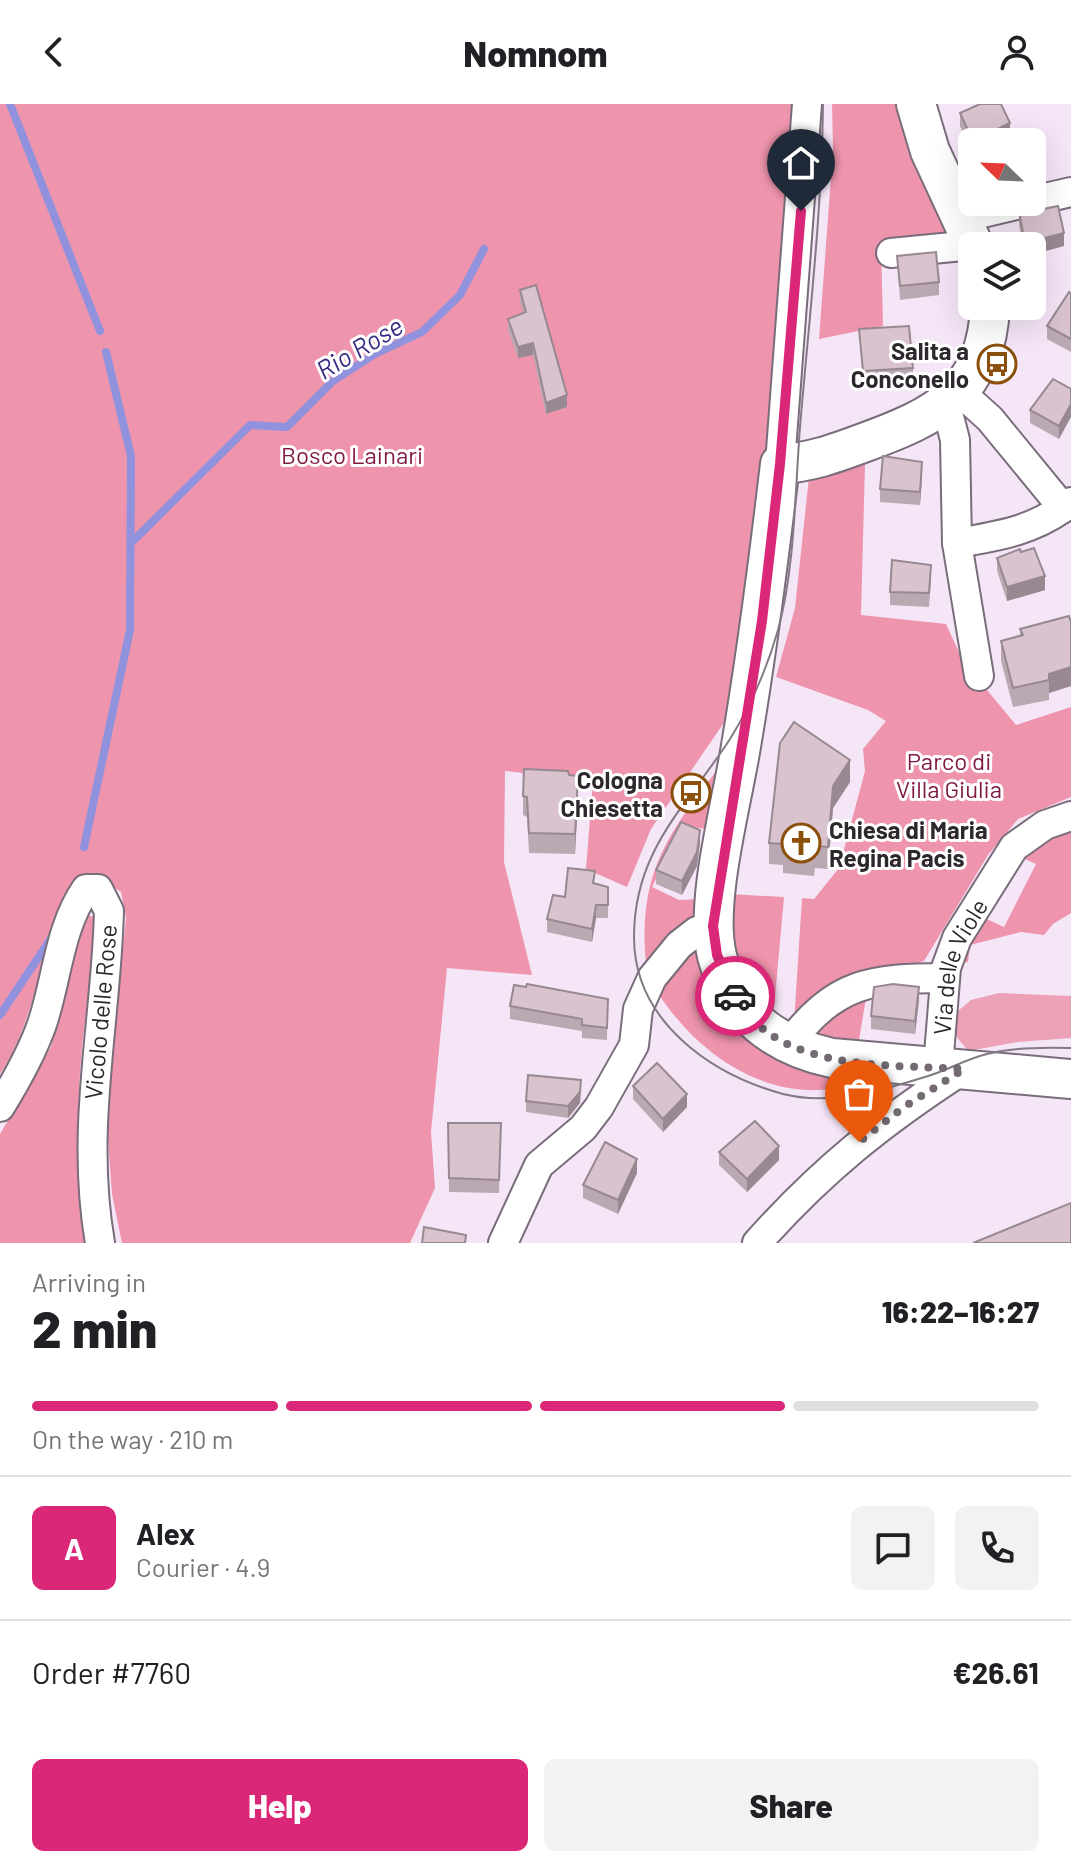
<!DOCTYPE html>
<meta charset="utf-8">
<style>
:root{--surface:#fff;--page:#f2f2f2;--text:#202124;--muted:#757577;--line:#e0e0e0;--accent:#db2777}
body{margin:0;font-family:Barlow,sans-serif;background:var(--page);color:var(--text);height:100vh;display:flex;flex-direction:column;font-size:30px;white-space:nowrap}
*{box-sizing:border-box;margin:0}
p{font-size:26px;color:var(--muted)}
.icon{flex:none;width:44px;height:44px;fill:none;stroke:currentColor;stroke-width:2;stroke-linecap:round;stroke-linejoin:round}
.map{position:relative;height:1139px;overflow:hidden}
.drawer{display:flex;flex-direction:column;background:var(--surface);flex:1}
.drawer>*{flex:none}
.needle{width:52px;rotate:293deg}
.buttons{position:absolute;left:958px;top:24px;display:grid;gap:16px}
.buttons a{display:grid;place-items:center;width:88px;height:88px;border-radius:12px;background:var(--surface);box-shadow:0 8px 32px #0002;font-size:40px}
.pin{position:absolute;display:grid;place-items:center;width:68px;height:68px;color:#fff;margin:-82px -34px;border-radius:50% 50% 50% 0;rotate:-45deg;box-shadow:0 0 8px #0007}
.pin .icon{rotate:45deg}
.courier{position:absolute;display:grid;place-items:center;width:80px;height:80px;margin:-40px;border:6px solid #db2777;border-radius:50%;background:#fff;color:#222;box-shadow:0 2px 10px #0007}
.headline em{font-style:normal;font-weight:800}
.headline div{display:flex;flex-direction:column-reverse}
.headline{display:flex;align-items:center;justify-content:space-between;height:136px;padding:0 32px}
h1{font-size:52px;font-weight:800;line-height:60px}
.bar{display:grid;grid-template-columns:repeat(4,1fr);gap:12px 8px;align-content:center;height:96px;padding:0 32px}
.bar i{height:10px;border-radius:6px;background:var(--line)}
.bar .current{background:var(--accent)}
.bar p{grid-column:span 4}
.line{display:flex;align-items:center;gap:20px;padding:0 32px;border-top:2px solid var(--line)}
.line div{flex:1}
.round{display:grid;place-items:center;flex:none;width:84px;height:84px;border-radius:12px;background:var(--page)}
.cta{display:flex;gap:16px;margin-top:auto;padding:16px 32px}
.cta a{flex:1;height:92px;border-radius:12px;background:var(--accent);color:#fff;font-size:32px;font-weight:800;line-height:92px;text-align:center}
.cta a+a{background:var(--page);color:var(--text)}
header{display:flex;justify-content:space-between;align-items:center;height:104px;padding:0 32px;background:var(--surface);font-size:36px;font-weight:800}
.map>svg:first-child{display:block}
.green{fill:#eda1b6}
.forest{fill:#ee94ad}
.lines{fill:none;stroke-linecap:round;stroke-linejoin:round}
.stream{stroke:#9092de;stroke-width:8}
.street-casing{stroke:#796c7b;stroke-width:32}
.secondary-casing{stroke:#796c7b;stroke-width:42}
.street{stroke:#fff;stroke-width:28}
.secondary{stroke:#fff;stroke-width:38}
.tram{stroke:#827984;stroke-width:2}
.wall{fill:#baa8b2}
.shaded-wall{fill:#978891}
.building{fill:#d8c3cf;stroke:#978891;stroke-width:2}
.done{stroke:#736a74;stroke-width:8;stroke-dasharray:0 14.4}
.route{stroke:#db2777;stroke-width:10}
.labels{text-anchor:middle;dominant-baseline:central;stroke-width:6;stroke-linejoin:round;paint-order:stroke}
.poi-label{font-size:24px;font-weight:bold;fill:#2d282e;stroke:#fff;text-anchor:end}
.park-label{font-size:24px;fill:#7e1741;stroke:#fff}
.street-label{font-size:24px;fill:#2d282e;stroke:#fff}
.water-label{font-size:26px;font-style:italic;fill:#342b82;stroke:#fff}
</style>
<header><svg class="icon" aria-label="back" viewBox="0 0 24 24"><path d="M15 5l-7 7 7 7"/></svg>Nomnom<svg class="icon" aria-label="person" viewBox="0 0 24 24"><circle cx="12" cy="8" r="4"/><path d="M4 21q1-7 8-7t8 7"/></svg></header>
<div class="map">
<svg width="1071" height="1139" viewBox="0 0 1071 1139">
<rect width="100%" height="100%" fill="#f5e6f7"/>
<path class="green" d="M999,889L1071,892V934L1018,938L968,947L956,932L953,911L971,896Z"/>
<g class="forest">
<path d="M0,0H795L771,343L743,591L651,725L627,783L586,765L593,677L505,667L504,758L532,871L447,864L431,1028L435,1084L410,1139H122L112,1090L106,1008L126,814L121,788L98,773L72,781C41,840 37,914 0,970Z"/>
<path d="M832,0H900L950,129L881,136L883,222L819,235L833,46Z"/>
<path d="M865,360L861,511L946,520L963,557L1016,621L1071,603V693L1018,715L988,751L924,857L869,876L859,936L826,933L794,919L802,794L814,795L839,764L865,667L863,645L886,617L868,606L776,573L795,504L809,373Z"/>
<path d="M733,645L716,726L683,722L652,783L679,796L703,795L700,817L646,860C636,759 677,720 733,645Z"/>
<path d="M1071,717V809L1053,820L1044,831L1021,828L970,841L968,858L956,860L978,811L1004,823L1036,760L1014,750Z"/>
<path d="M730,790L784,793L773,916L730,853Z"/>
<path d="M86,810L96,814C96,862 84,908 81,955C76,1017 77,1078 86,1139H0V1030L51,943Z"/>
<path d="M705,833L741,915L912,969C882,975 851,985 820,986C750,989 689,940 654,883Z"/>
</g>
<g class="lines">
<g class="stream">
<path d="M10,0L100,227"/>
<path d="M130,440L250,321L287,323L333,277L375,250L422,228L460,191L484,145"/>
<path d="M84,743L130,526L131,352L106,248"/>
<path d="M0,911L54,830"/>
</g>
<g class="street-casing">
<g id="street">
<path d="M1032,97L1071,88"/>
<path d="M961,114L1029,98"/>
<path d="M891,149L973,141"/>
<path d="M959,287L990,315L1063,404"/>
<path d="M946,301L955,336L957,439L979,572"/>
<path d="M780,360L807,0"/>
<path d="M957,439C1000,432 1036,426 1071,398"/>
<path d="M788,941C835,878 871,874 945,874"/>
<path id="s1" d="M938,963L946,864L957,834L1014,743L1045,721L1071,712"/>
<path d="M0,1003C16,977 32,949 42,920C57,876 59,824 86,785H98L109,807C106,921 80,1024 100,1139"/>
<path d="M503,1139L539,1061L583,1024L599,1003L634,941L638,905L652,874L679,841L697,827L713,822"/>
<path d="M757,1139C822,1066 882,1018 964,965"/>
</g>
</g>
<g class="secondary-casing">
<g id="secondary">
<path d="M916,0L930,47L974,142"/>
<path d="M990,202C987,288 935,313 863,339C836,349 809,359 780,360C769,454 757,548 741,642C732,699 704,799 717,852C732,910 776,942 832,954L1071,975"/>
</g>
</g>
<use href="#street" class="street"/>
<use href="#secondary" class="secondary"/>
<path class="tram" d="M823,0C822,108 809,216 800,323C795,387 795,464 778,526C767,565 751,601 730,635C686,703 634,746 634,833C634,917 710,970 783,990C829,1002 884,986 928,972C948,966 966,955 987,950C1014,943 1043,943 1071,944"/>
</g>
<g class="wall">
<path d="M960,9L1010,32L999,38H972V48L960,22Z"/>
<path d="M1043,105L1064,142H1023L1019,121V108Z"/>
<path d="M897,152L939,178V191L900,196Z"/>
<path d="M520,186L567,303L546,310L533,251L518,254L508,226V215L523,209L520,197Z"/>
<path d="M1071,189V248L1047,235V222Z"/>
<path d="M859,225L913,264V278L863,280Z"/>
<path d="M1071,285L1059,335L1030,319V306Z"/>
<path d="M922,372L920,401L880,398V385Z"/>
<path d="M1021,448L1045,486L1007,497L997,467V454Z"/>
<path d="M931,475L929,503L890,501V488Z"/>
<path d="M1071,518V582L1049,589V596L1013,603L1001,557V537L1020,532V525Z"/>
<path d="M569,671L578,692L575,750L529,749L527,713L523,711V692Z"/>
<path d="M850,678L833,704L828,765L815,764L814,772L783,769V761L769,760V739Z"/>
<path d="M700,739L697,762L682,791L656,780V766Z"/>
<path d="M595,780L608,783V814H596L592,838L547,828V815L565,793Z"/>
<path d="M608,895L607,936L582,934V927L510,915V902Z"/>
<path d="M919,896L915,930L871,925V912Z"/>
<path d="M633,982L687,1003L663,1028L633,995Z"/>
<path d="M581,988L580,999L568,1014L526,1008V997Z"/>
<path d="M448,1019H501L499,1089L449,1088Z"/>
<path d="M719,1048L779,1056L747,1088L719,1061Z"/>
<path d="M637,1069L618,1110L583,1094V1081Z"/>
</g>
<g class="shaded-wall">
<path d="M1010,19V32L999,38H973Z"/>
<path d="M1064,129V142L1032,151V142H1025V139Z"/>
<path d="M533,239V251L518,254V243Z"/>
<path d="M567,291V303L546,310V299Z"/>
<path d="M1071,300V313L1059,335V322Z"/>
<path d="M922,358V372L920,401V388Z"/>
<path d="M1045,472V486L1007,497V483Z"/>
<path d="M1071,563V582L1049,589V570Z"/>
<path d="M850,656V678L833,704L828,765V743L833,682Z"/>
<path d="M578,672V692L575,750V730Z"/>
<path d="M700,726V739L697,762L682,791V777Z"/>
<path d="M596,801V814L592,838V825Z"/>
<path d="M919,883V896L915,930V917Z"/>
<path d="M581,976L580,999L568,1014V1002Z"/>
<path d="M687,990V1003L663,1028V1015Z"/>
<path d="M779,1042V1056L747,1088V1075Z"/>
<path d="M637,1055V1069L618,1110V1096Z"/>
</g>
<g class="building">
<path d="M980,0H1001L1010,19L973,37L960,9Z"/>
<path d="M1042,102L1043,105L1058,102L1064,129L1025,139L1019,108Z"/>
<path d="M936,148L939,178L900,182L897,152Z"/>
<path d="M536,181L567,291L546,299L533,239L518,243L508,215L526,208L520,186Z"/>
<path d="M1069,188L1071,189V235L1047,222Z"/>
<path d="M909,222L913,264L863,267L859,225Z"/>
<path d="M1053,275L1071,285V300L1059,322L1030,306Z"/>
<path d="M883,352L922,358L920,388L880,385Z"/>
<path d="M1034,444L1045,472L1007,483L997,454L1020,445L1021,448Z"/>
<path d="M892,456L931,461L929,489L890,488Z"/>
<path d="M1069,512L1071,518V563L1049,570V576L1013,584L1001,537L1023,531L1020,525Z"/>
<path d="M794,618L850,656L833,682L828,743L815,742L814,750L783,748L784,740L769,739L780,639Z"/>
<path d="M524,665L568,667L569,671L578,672L575,730L529,729L527,693L523,692Z"/>
<path d="M681,718L700,726L697,748L682,777L656,766Z"/>
<path d="M568,764L595,767L593,779L608,783V801H596L592,825L547,815L553,791L565,793Z"/>
<path d="M527,880L608,895L607,924L582,921V915L510,902L514,881L526,883Z"/>
<path d="M893,880L919,883L915,917L871,912L874,883Z"/>
<path d="M657,959L687,990L663,1015L633,982Z"/>
<path d="M528,971L581,976L580,988L568,1002L526,997Z"/>
<path d="M755,1017L779,1042L747,1075L719,1048Z"/>
<path d="M448,1019H501L499,1076L449,1074Z"/>
<path d="M605,1038L637,1055L618,1096L583,1081Z"/>
<path d="M1071,1099V1139H973Z"/>
<path d="M424,1123L466,1131L465,1139H422Z"/>
</g>
<g class="lines">
<path class="done" d="M735,892C778,969 888,960 964,965L904,1003L859,1038"/>
<path class="route" d="M735,892L717,851L713,822L762,517L780,360L801,107"/>
</g>
<defs>
<g id="bus-ring" transform="scale(2)"><circle r="9.5" fill="#fff" stroke="#8b500b" stroke-width="1.5"/><path d="M-5-6H5V4H4V6H2V4H-2V6H-4V4H-5ZM-3.5-4V0h7V-4ZM-3.5 1.2v1.5H-2V1.2ZM2 1.2v1.5H3.5V1.2Z" fill="#8b500b"/></g>
<g id="church-ring" transform="scale(2)"><circle r="9.5" fill="#fff" stroke="#8b500b" stroke-width="1.5"/><path d="M-1.2-6h2.4v3.5h3.3v2.4h-3.3V6h-2.4V-.1h-3.3v-2.4h3.3Z" fill="#8b500b"/></g>
</defs>
<g fill-rule="evenodd">
<use href="#bus-ring" x="997" y="260"/>
<use href="#bus-ring" x="691" y="689"/>
<use href="#church-ring" x="801" y="739"/>
</g>
<g class="labels">
<g class="poi-label">
<text x="969" y="246">Salita a<tspan x="969" dy="28">Conconello</tspan></text>
<text x="663" y="675">Cologna<tspan x="663" dy="28">Chiesetta</tspan></text>
<text x="829" y="725" text-anchor="start">Chiesa di Maria<tspan x="829" dy="28">Regina Pacis</tspan></text>
</g>
<g class="park-label">
<text x="352" y="350">Bosco Lainari</text>
<text x="949" y="656">Parco di<tspan x="949" dy="28">Villa Giulia</tspan></text>
</g>
<g class="street-label">
<text stroke="none"><textPath href="#s1" startOffset="104">Via delle Viole</textPath></text>
<text transform="translate(100 908) rotate(-85)">Vicolo delle Rose</text>
</g>
<g class="water-label">
<text transform="translate(359 243) rotate(-31)">Rio Rose</text>
</g>
</g>
</svg>
<div class="buttons">
<a><svg class="needle" viewBox="-14 -14 28 28"><path d="M0-13l5 13h-10z" fill="#e53935"/><path d="M0 13l5-13h-10z" fill="#757577"/></svg></a>
<a><svg class="icon" aria-label="layers" viewBox="0 0 24 24"><path d="M12 4l9 5-9 5-9-5zM3 14l9 5 9-5"/></svg></a>
</div>
<div class="pin" style="left:859px;top:1038px;background:#ea580c"><svg class="icon" aria-label="bag" viewBox="0 0 24 24"><path d="M5 8h14l-1 12H6zM9 8a3 3 0 0 1 6 0"/></svg></div>
<div class="pin" style="left:801px;top:107px;background:#1f2937"><svg class="icon" aria-label="home" viewBox="0 0 24 24"><path d="M3 11l9-7 9 7M6 9v11h12V9"/></svg></div>
<div class="courier" style="left:735px;top:892px"><svg class="icon" aria-label="car" viewBox="0 0 24 24"><path d="M5 17H2v-5l4-1 3-4h7l3 4 3 1v5h-3M9 17h6M6 11h13"/><circle cx="7" cy="17" r="2"/><circle cx="17" cy="17" r="2"/></svg></div>
</div>
<section class="drawer">
<div class="headline"><div><h1>2 min</h1><p>Arriving in</p></div><em>16:22–16:27</em></div>
<div class="bar"><i class="current"></i><i class="current"></i><i class="current"></i><i></i><p>On the way · 210 m</p></div>
<div class="line" style="height:144px"><b class="round" style="background:var(--accent);color:#fff">A</b><div><b>Alex</b><p>Courier · 4.9</p></div><a class="round"><svg class="icon" aria-label="chat" viewBox="0 0 24 24"><path d="M4 5h16v11H9l-5 4z"/></svg></a><a class="round"><svg class="icon" aria-label="phone" viewBox="0 0 24 24"><path d="M5 4h4l2 5-3 2q2 4 5 5l2-3 5 2v4C11 20 4 13 5 4z"/></svg></a></div>
<div class="line" style="height:104px"><div>Order #7760</div><b>€26.61</b></div>
<div class="cta"><a>Help</a><a>Share</a></div>
</section>
